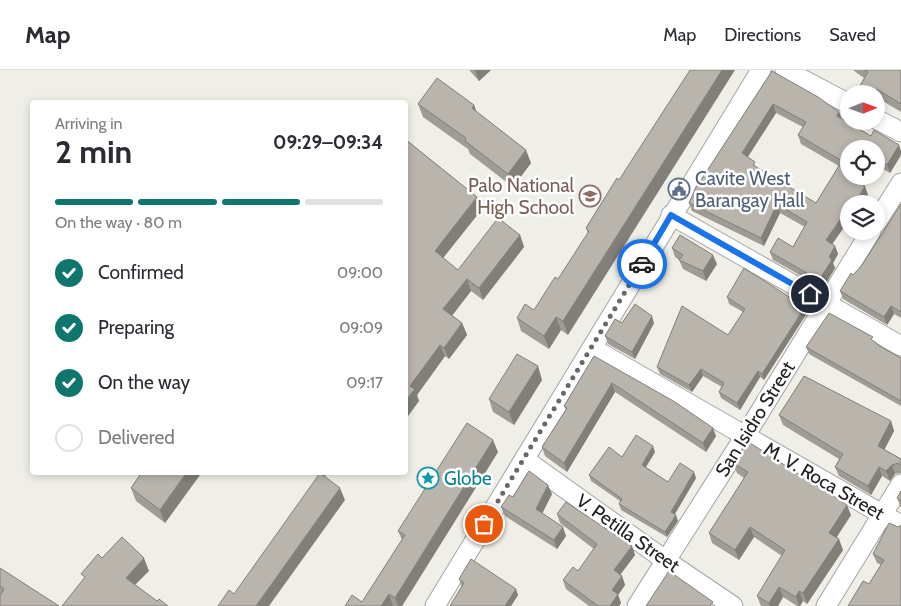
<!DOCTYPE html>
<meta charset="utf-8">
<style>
:root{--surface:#fff;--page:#f2f2f3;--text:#2b2b33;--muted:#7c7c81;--line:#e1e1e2;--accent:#0f766e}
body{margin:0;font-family:Cabin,sans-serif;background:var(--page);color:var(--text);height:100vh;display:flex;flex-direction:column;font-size:19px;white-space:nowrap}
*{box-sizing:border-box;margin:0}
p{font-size:16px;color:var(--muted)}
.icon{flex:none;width:28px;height:28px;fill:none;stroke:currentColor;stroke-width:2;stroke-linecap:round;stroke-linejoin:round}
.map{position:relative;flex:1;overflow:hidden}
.side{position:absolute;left:30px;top:30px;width:378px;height:375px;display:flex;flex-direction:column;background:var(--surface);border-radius:5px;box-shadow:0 2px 8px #0003}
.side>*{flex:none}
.needle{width:32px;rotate:89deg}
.controls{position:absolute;left:840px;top:15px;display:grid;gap:10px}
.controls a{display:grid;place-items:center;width:45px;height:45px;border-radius:50%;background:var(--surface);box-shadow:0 2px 8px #0003;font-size:25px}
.pin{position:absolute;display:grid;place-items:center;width:42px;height:42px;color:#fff;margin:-21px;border:2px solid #fff;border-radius:50%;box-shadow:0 1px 5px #0007}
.courier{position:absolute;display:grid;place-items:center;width:50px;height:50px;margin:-25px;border:4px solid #1a73e8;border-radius:50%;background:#fff;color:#222;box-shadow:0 1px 6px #0007}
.head em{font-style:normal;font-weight:800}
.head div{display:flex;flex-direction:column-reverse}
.head{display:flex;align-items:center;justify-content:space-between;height:85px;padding:0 25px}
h1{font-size:32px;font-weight:800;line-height:38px}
.bar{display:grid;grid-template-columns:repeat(4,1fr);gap:8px 5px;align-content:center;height:60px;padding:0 25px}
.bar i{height:6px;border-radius:4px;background:var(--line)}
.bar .selected{background:var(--accent)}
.bar p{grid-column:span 4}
ol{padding:0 25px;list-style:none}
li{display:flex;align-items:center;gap:15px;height:55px}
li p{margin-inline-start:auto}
li .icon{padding:5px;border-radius:50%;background:var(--accent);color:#fff;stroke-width:4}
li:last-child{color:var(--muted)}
li i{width:28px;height:28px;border:2px solid var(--line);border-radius:50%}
header{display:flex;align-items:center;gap:30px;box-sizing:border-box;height:70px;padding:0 25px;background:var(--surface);border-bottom:1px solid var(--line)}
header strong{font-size:24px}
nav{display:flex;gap:28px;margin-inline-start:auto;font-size:18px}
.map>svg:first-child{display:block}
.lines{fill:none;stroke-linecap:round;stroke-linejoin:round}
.street-casing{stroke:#a4a4a4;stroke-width:21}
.street{stroke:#fff;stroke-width:19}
.wall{fill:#9f9c95;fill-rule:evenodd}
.shaded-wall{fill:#827f79}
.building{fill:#b9b5ad;stroke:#827f79;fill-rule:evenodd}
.done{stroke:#696866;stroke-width:5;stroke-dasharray:0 9}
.route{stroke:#1a73e8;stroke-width:6}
.labels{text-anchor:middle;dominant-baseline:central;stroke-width:5;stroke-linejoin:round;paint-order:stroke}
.service-label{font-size:19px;fill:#4e5e75;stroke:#fff;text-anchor:start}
.education-label{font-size:19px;fill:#785e54;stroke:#fff;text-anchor:end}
.street-label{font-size:19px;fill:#202020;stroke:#fff}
.culture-label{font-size:19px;fill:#0d838f;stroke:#fff;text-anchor:start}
</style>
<header>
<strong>Map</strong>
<nav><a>Map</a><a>Directions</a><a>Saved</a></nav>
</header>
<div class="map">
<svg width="901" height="536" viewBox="0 0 901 536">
<rect width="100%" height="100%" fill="#f0efe7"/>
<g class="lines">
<g class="street-casing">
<g id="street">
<path d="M785,0L849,34"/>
<path d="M876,49L901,62"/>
<path d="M671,145L901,276"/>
<path d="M876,153L901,113"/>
<path d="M592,278L901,455"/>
<path d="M524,389L665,490L733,536"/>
<path d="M435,536L761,0"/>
<path d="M637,536L745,366L871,161"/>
<path d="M826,536L901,414"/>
</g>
</g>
<use href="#street" class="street"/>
</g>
<g class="wall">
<path d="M469,0H491L479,11Z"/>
<path d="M853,0H901V42L881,30L876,35V24H858L857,21L864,8Z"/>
<path d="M772,1L839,42L842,49L871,66L901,81V85L890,103L876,95V79H849V106H864L860,113L868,125L863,134H849L832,174L835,176L838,184L833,193L835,198L823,218L773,190L770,182L793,177L805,157L780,143L764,176L692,141L689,133L701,110ZM776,43L803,57L798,65L801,74L839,96L816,133L757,98L748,87Z"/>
<path d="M418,34L474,35L476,42L531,93L513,117L470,84L468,79L423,47Z"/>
<path d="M405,69L477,127L482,139L443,188L458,200L520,165L524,177L483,230L471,221L452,245L462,253L467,265L449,289L445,286L417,325L419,331L405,350Z"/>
<path d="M617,108L568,265L561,260L549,279L521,261L517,248L534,240L558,209L588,164L586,158Z"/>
<path d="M901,134V248L894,244L887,255L843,229L840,221L862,195Z"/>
<path d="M672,178L717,194L706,211L683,199L679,190L675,187Z"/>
<path d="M727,227L807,243L764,310L760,307L740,340L721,328L719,322L722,317L703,306L692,322L660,304L657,297L728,265L743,242L729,234Z"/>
<path d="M622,253H654L635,289L608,274L605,266Z"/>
<path d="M874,271L881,277L901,288V336L809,284L806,277Z"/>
<path d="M594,286L716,366L706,382L615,322L567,402L545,386L542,377L566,340L564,336Z"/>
<path d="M542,310L514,355L493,342L489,329Z"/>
<path d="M779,345L891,351L894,361L884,380L901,389V403L895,404L890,411L882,406L871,425L839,406L835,397L839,389L783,355Z"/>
<path d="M498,382L402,536H345L362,532L402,470L398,461Z"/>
<path d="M655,382L646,397L668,412L696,408L675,444L678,451L667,467L621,440L619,434L620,431L591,411L589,405L622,387Z"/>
<path d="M733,393L851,445L836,467L843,480L807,534L803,531L800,536H797L783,527L778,536H761L757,526L782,486L754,467L739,490L712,473L709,463L744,408L737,403Z"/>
<path d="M142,402H202L165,453L136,431L131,418Z"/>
<path d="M901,421V438L897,428Z"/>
<path d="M552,424L542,443L566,466L557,479L505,446L501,437L513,427Z"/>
<path d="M557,444L632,476L635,485L620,505L622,506L625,515L618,525L621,533L619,536H589L566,519L563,510L578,501L594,479L560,453Z"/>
<path d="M898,457L901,536L869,514L881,495L877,493L873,484Z"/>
<path d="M0,498L59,536H0Z"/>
<path d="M459,509L518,525L511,536H450L462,516L461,515Z"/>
</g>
<g class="shaded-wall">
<path d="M475,0H491L479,11Z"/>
<path d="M722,0H735L568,265L563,251Z"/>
<path d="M877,19L881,30L876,35V24H873Z"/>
<path d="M773,34L776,43L745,91L742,83Z"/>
<path d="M474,35L479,48L472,38Z"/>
<path d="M839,42L842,50L837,46Z"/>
<path d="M899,75L901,81V85L890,103L887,95Z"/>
<path d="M526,80L531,93L513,117L508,104Z"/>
<path d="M856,106H864L857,118L854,110Z"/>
<path d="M865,116L868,125L863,134H856L855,133Z"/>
<path d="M477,127L482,139L439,193L435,181Z"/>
<path d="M777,134L780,143L764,176L761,168Z"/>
<path d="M849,137V150L829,179L826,170Z"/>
<path d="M520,165L524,177L483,230L479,218Z"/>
<path d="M835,176L838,184L833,193L835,198L823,218L819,210L829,187Z"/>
<path d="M713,185L717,194L706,211L703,201Z"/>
<path d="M467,209L471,221L448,251L443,239Z"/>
<path d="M891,236L894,244L887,255L884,247Z"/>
<path d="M805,237L807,243L764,310L762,304Z"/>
<path d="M652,246L654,253L635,289L632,282Z"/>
<path d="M556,247L561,260L549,279L544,266Z"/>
<path d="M462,253L467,265L449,289L444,278Z"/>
<path d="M440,275L445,286L417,325L419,331L405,350V332L410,316Z"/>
<path d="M538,296L542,310L514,355L509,342Z"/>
<path d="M701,299L703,306L692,322L689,315Z"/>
<path d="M758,301L760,307L740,340L737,333Z"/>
<path d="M612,313L615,322L567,402L564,393Z"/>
<path d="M891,351L894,361L881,386L878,376Z"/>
<path d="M713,358L716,366L706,382L703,373Z"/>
<path d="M493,370L498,382L402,536H398L395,528Z"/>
<path d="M653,376L655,382L644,400L642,395Z"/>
<path d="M892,395L895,404L890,411L886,401Z"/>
<path d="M879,397L882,406L871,425L868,416Z"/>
<path d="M187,402H202L165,453L160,440Z"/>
<path d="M322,402H328L324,408Z"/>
<path d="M694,402L696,408L673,447L671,442Z"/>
<path d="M548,415L552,424L540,448L536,439Z"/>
<path d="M340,418L345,430L269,536H256Z"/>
<path d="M847,435L851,445L833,473L829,463Z"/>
<path d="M676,445L678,451L667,467L665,462Z"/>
<path d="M563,457L566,466L557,479L554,470Z"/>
<path d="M750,457L754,467L739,490L735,480Z"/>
<path d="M839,469L843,480L807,534L803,523Z"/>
<path d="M632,476L635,485L617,509L614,500Z"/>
<path d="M144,488L149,501L130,520L126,508Z"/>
<path d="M622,506L625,515L618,525L621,533L619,536H610L612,520Z"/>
<path d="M779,517L783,527L778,536H770L769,533Z"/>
<path d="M516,519L518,525L511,536H505Z"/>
<path d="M799,521L803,531L800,536H799L796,527Z"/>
<path d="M389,524L393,536H381Z"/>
</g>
<g class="building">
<path d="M690,0H722L563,251L556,247L544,266L517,248L525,234L534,240L555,207L558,209L589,161L586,158L617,108L619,110Z"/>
<path d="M864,0H901V34L877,19L873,24H862L857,21L868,2Z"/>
<path d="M772,1L818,27L839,42L837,46L871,66L874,60L899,75L887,95L876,88V79H849V106H856L854,110L865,116L855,133L853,131L851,134H849V137L826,170L835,176L829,187L832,190L819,210L770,182L778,168L793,177L807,152L777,134L761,168L689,133L699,110H701ZM773,34L806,52L798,65L842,91L816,133L753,95L755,92L742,83Z"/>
<path d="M437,8L474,35L472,38L526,80L508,104L465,71L466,68L418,34Z"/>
<path d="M405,69L477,127L435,181L458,200L498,148L520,165L479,218L467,209L443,239L462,253L444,278L440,275L410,316L415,319L405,332V199L406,197L405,195Z"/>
<path d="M901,134V242L891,236L884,247L840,221L851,203L853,205L862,195Z"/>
<path d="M680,165L713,185L703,201L679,190L683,185L672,178Z"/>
<path d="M744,198L805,237L762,304L758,301L737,333L719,322L724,313L701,299L689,315L657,297L682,236L728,265L745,239L727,227Z"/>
<path d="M635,234L652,246L632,282L605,266L615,249L622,253Z"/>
<path d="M829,243L873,267L871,269L881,277L901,288V331L806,277Z"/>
<path d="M517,284L538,296L509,342L489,329Z"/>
<path d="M594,286L675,332L713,358L703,373L612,313L564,393L542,377L567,338L564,336Z"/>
<path d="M804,306L891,351L878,376L901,389V395L898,393L892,395L886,401L879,397L868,416L835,397L843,384L779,345Z"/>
<path d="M467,353L493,370L395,528L389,524L381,536H345L352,525L362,532L405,465L398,461Z"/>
<path d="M636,365L653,376L642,395L668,412L680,393L694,402L671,442L676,445L665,462L619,434L622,429L589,405L609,377L622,387Z"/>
<path d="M747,371L847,435L829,463L839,469L803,523L799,521L796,527L779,517L769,533L757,526L785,480L750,457L735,480L709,463L748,402L733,393Z"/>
<path d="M529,401L548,415L536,439L563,457L554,470L501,437L509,425L513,427Z"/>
<path d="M142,402H187L160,440L131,418Z"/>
<path d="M320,403L340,418L256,536H218L229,520L234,524Z"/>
<path d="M901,421V431L897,428Z"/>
<path d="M566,432L632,476L614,500L622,506L612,520L618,524L610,536H598L563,510L573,497L578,501L597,474L557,444Z"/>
<path d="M889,453L898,457L901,455V536H848L863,511L869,514L884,490L873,484Z"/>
<path d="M122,467L144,488L126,508L157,531L159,529L168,536H62L85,507L81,504L98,484L102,488Z"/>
<path d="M471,489L516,519L505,536H450L464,513L459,509Z"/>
<path d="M0,498L59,536H0V526L4,519L0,516Z"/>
<path d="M669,501L713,532L710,536H646Z"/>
</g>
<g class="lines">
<path class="done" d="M484,454L642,194"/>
<path class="route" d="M642,194L671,145L810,224"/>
</g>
<defs>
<g id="civic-ring" transform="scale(1.125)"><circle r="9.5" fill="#fff" stroke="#5c6f8a" stroke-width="1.5"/><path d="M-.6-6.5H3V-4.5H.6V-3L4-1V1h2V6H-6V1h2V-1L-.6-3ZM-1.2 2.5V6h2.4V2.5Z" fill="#5c6f8a"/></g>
<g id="school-ring" transform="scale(1.125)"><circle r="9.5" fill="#fff" stroke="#8d6e63" stroke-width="1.5"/><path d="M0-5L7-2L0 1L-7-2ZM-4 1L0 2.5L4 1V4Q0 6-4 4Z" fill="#8d6e63"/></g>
<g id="sight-ring" transform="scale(1.125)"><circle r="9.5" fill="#fff" stroke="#0f9aa8" stroke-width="1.5"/><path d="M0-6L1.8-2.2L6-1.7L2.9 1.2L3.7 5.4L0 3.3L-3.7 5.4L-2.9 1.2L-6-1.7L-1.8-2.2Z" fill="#0f9aa8"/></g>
</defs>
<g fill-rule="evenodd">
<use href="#civic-ring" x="679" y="119"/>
<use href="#school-ring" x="590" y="126"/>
<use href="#sight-ring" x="428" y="408"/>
</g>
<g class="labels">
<g class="service-label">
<text x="695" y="108">Cavite West<tspan x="695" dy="22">Barangay Hall</tspan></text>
</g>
<g class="education-label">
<text x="574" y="115">Palo National<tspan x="574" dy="22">High School</tspan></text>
</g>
<g class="street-label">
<text transform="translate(755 349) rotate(-58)">San Isidro Street</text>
<text transform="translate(824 411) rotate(30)">M. V. Roca Street</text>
<text transform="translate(628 463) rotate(35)">V. Petilla Street</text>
</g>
<g class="culture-label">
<text x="444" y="408">Globe</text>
</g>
</g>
</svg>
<div class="controls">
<a><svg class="needle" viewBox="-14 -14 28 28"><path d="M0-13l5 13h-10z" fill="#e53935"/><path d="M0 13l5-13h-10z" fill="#7c7c81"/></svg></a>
<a><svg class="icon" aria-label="locate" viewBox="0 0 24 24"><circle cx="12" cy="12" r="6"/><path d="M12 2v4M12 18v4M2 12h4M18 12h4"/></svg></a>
<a><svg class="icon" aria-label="layers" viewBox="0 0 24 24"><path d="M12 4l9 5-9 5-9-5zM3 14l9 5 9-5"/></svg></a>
</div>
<div class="pin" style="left:484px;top:454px;background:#ea580c"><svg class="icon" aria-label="bag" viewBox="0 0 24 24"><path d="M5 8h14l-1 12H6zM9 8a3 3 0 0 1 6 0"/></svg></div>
<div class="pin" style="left:810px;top:224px;background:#1f2937"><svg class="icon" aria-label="home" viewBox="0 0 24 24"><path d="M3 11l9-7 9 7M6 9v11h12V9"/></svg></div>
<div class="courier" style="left:642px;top:194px"><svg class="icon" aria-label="car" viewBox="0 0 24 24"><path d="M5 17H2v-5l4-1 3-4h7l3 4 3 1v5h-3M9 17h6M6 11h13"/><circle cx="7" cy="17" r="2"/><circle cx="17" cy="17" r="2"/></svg></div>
<section class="side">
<div class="head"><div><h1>2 min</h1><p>Arriving in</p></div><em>09:29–09:34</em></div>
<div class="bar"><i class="selected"></i><i class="selected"></i><i class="selected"></i><i></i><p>On the way · 80 m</p></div>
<ol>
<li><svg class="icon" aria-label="check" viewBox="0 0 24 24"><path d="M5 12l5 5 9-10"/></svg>Confirmed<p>09:00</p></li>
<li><svg class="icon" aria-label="check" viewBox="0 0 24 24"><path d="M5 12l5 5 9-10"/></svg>Preparing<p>09:09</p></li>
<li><svg class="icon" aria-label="check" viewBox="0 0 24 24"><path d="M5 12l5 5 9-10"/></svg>On the way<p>09:17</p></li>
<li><i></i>Delivered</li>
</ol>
</section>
</div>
